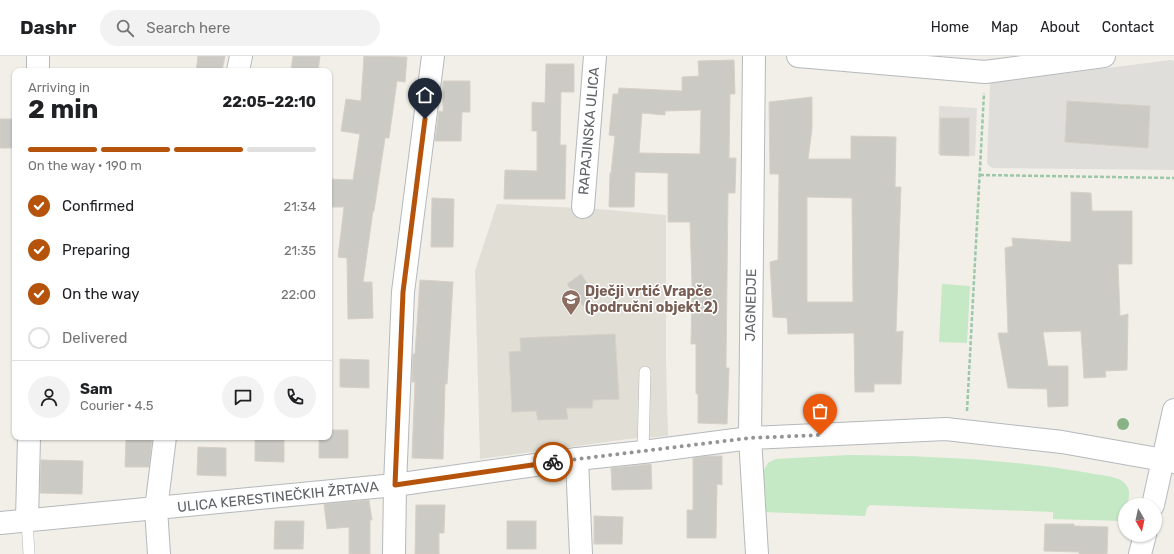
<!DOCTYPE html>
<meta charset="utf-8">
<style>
:root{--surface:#fff;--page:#f2f2f2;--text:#202124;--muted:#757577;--line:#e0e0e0;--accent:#b45309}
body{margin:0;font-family:Rubik,sans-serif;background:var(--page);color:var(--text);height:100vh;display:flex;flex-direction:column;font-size:15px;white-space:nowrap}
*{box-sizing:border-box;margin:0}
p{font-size:13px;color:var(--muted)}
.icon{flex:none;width:22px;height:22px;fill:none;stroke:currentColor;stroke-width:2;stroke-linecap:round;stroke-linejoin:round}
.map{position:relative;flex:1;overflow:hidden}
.panel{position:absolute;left:12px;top:12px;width:320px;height:372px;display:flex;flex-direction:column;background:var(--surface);border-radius:8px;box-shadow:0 1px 3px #0004}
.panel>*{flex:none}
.needle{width:26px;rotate:171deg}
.tools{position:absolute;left:1118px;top:442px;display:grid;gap:8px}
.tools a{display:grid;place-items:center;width:44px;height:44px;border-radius:50%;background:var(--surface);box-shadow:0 1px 3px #0004;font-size:20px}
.pin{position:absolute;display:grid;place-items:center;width:34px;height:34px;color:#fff;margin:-41px -17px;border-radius:50% 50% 50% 0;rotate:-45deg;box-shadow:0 0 4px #0007}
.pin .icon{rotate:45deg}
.courier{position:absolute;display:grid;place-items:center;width:40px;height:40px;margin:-20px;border:3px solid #b45309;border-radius:50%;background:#fff;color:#222;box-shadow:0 1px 5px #0007}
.head em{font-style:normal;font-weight:700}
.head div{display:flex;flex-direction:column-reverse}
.head{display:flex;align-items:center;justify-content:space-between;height:68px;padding:0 16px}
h1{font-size:26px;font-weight:700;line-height:30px}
.bar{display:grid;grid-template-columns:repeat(4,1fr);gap:6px 4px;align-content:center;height:48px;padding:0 16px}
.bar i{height:5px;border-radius:3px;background:var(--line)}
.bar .selected{background:var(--accent)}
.bar p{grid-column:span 4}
.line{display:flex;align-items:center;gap:10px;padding:0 16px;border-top:1px solid var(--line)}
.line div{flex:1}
.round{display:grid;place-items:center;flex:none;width:42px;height:42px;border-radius:21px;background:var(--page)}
ol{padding:0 16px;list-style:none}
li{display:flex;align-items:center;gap:12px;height:44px}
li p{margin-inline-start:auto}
li .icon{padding:4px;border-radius:50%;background:var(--accent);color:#fff;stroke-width:4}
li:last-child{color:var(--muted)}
li i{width:22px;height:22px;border:2px solid var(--line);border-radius:50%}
header{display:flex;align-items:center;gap:24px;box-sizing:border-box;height:56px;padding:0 20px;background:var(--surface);border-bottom:1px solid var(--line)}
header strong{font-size:19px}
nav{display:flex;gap:22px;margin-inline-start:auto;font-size:14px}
.search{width:280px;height:36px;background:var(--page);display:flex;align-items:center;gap:10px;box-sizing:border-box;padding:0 14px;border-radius:22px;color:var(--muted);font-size:15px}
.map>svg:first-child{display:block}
.industrial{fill:#e0deda}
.education{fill:#e1ded6}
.green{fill:#c5e8c5}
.building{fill:#cccac5;stroke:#d6d1c6;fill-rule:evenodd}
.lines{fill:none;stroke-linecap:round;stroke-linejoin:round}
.lane-casing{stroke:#b5b8bc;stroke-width:12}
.street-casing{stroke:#b5b8bc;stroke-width:24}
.secondary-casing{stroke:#b6babf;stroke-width:24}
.path{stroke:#9cc7a9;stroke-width:2.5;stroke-dasharray:4 2;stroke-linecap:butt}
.lane{stroke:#fff;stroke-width:11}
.street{stroke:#fff;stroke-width:22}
.secondary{stroke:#fff;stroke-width:22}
.tree{fill:#89b387}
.done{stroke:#929495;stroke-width:4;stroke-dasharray:0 7.2}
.route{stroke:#b45309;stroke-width:5}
.labels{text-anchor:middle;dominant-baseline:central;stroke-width:3;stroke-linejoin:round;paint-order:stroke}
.street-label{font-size:14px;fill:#5f6368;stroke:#fff}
.education-label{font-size:14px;font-weight:bold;fill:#785e54;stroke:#fff;text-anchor:start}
</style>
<header>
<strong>Dashr</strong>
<div class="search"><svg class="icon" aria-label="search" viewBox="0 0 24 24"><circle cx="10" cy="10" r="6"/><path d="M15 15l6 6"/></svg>Search here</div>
<nav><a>Home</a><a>Map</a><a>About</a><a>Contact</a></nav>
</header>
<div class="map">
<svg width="1174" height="498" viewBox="0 0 1174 498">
<rect width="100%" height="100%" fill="#f1efe8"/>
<g class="industrial">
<path d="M1170,4L1174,5V114L994,112L990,111L987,107L990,27Z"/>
<path d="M939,50L977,52L975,100L938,98Z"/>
</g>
<path class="education" d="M497,148L598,153L666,159V305L668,380L628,383L480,403L475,215Z"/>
<g class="green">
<path d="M942,228L970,230L967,287L939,286Z"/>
<path d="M849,399C929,400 1010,403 1089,417C1097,419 1116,420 1122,425C1131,432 1130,439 1127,449H1125V457L1123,465L1053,463V456L870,449L867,452L865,460L764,456V414L768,407L776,403Z"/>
</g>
<g class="building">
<path d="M198,0H225L222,15H196Z"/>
<path d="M293,0H320L318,15L291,14Z"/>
<path d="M364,0L407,1L405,26L397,25L389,82H385L374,155H373L363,226H372L373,262L348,263L347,202L338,201L344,151H329V123L353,124L360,78L341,75L346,43L361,45Z"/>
<path d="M734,4L735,38H730L729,102H736L735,137H728L726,312H729L727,368L698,367V338H696V288H691L692,229L690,166H668V117L635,116L634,151H609L610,117H611L615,80L609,79L613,38H618L619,32L682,35V21L699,20L698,5ZM701,54L700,98L639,97L642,57L665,59V55Z"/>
<path d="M546,8H574V36H561L560,89H566L565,143H504L505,114L537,115V75H532V46L545,47Z"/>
<path d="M443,25H470V56H462L461,85H435L439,55L443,56Z"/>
<path d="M812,41V73L808,103H851V80L896,81L895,131H901L896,276L903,275L901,328H874V336H855L854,277L788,278L787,262L773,261L770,206L778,204L779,118H770L769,46ZM807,141L852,142L853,246H807Z"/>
<path d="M1067,45L1150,50L1148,92L1065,86Z"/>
<path d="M940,62H969V100L940,99Z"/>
<rect x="0" y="63" width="14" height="29"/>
<path d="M1071,136L1091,137L1092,155H1132V208H1118L1120,260L1128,258L1127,314L1105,315L1106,321L1084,322L1081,275L1043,276L1048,310H1068V350L1048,351L1047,333L1008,332L998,277H1008L1005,192L1013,190L1012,182L1071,186Z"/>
<path d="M432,142L454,143L453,191H431Z"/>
<path d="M581,218L596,240L583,250L567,228Z"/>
<path d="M420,224L453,226L447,328H445L443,403L412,402L415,326H412L413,298H415Z"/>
<path d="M615,278L619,343L593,344L592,352H566L568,363L538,364L536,355L512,356L509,296L521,295L520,282Z"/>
<path d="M340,303L369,304V332L340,331Z"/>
<path d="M329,374H348V402H319V381H329Z"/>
<path d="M255,381H284V406L255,405Z"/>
<path d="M126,383H152L149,411H125Z"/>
<path d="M198,391L226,392V420L197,419Z"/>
<path d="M707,400H722V429L717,428L716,482H687V454H693V402Z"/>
<path d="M41,404L83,405L82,438L40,437Z"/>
<path d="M651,408L652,433L612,434L611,412Z"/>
<path d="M369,444L372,464H370V498H349V471L327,473L324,448Z"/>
<path d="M416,449H445L444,477H439V498H415Z"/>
<path d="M594,460L623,461L622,488H594Z"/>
<path d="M275,465H304L303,493H274Z"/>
<rect x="507" y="465" width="29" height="28"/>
<path d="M1045,468H1074V470L1108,471L1107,498H1079V496L1044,495Z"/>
</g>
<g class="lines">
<g class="lane-casing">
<g id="lane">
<path d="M643,396L645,316"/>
<path d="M27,464L29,498"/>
</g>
</g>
<g class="street-casing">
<g id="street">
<path d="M754,0L750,382L757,498"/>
<path d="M798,0L985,16L1104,0"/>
<path d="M38,15V0"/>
<path d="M238,15L241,0"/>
<path d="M583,151L595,0"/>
<path d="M577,403L581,498"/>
<path d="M27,464L29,381"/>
<path d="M0,467L395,429L577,403L643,396L750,382L946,373L1062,386L1174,406"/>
<path d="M159,498L156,453L165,381"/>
<path d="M394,498L395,429L403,236L433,0"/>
</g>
</g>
<g class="secondary-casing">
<g id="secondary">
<path d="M1153,449L1174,354"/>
<path d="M1140,498L1145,479"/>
</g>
</g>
<g class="path">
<path d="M980,119L1174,122"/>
<path d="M967,355L984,37"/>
</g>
<use href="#lane" class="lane"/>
<use href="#street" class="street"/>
<use href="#secondary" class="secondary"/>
</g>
<circle class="tree" cx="1123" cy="368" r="6"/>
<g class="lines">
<path class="done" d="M553,406L750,382L820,379"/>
<path class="route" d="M425,63L403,236L395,429L553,406"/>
</g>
<defs>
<g id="school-pin" transform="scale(1)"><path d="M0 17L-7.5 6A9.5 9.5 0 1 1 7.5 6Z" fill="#8d6e63" stroke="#fff"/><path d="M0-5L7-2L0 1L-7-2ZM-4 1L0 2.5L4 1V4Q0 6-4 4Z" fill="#fff"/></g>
</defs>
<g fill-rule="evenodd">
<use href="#school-pin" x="571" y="243"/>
</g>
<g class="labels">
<g class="street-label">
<text transform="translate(589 75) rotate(-85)">RAPAJINSKA ULICA</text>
<text transform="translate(751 249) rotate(-89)">JAGNEDJE</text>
<text transform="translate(278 441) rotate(-6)">ULICA KERESTINEČKIH ŽRTAVA</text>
</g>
<g class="education-label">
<text x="585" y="235">Dječji vrtić Vrapče<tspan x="585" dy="16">(područni objekt 2)</tspan></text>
</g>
</g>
</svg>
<div class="tools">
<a><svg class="needle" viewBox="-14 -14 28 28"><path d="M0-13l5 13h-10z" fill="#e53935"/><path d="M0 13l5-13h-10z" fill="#757577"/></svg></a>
</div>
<div class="pin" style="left:820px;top:379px;background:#ea580c"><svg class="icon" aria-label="bag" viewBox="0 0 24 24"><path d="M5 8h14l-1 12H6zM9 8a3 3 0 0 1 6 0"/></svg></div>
<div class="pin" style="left:425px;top:63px;background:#1f2937"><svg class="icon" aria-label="home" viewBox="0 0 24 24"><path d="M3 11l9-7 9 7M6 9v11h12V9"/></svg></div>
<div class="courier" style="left:553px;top:406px"><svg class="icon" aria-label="bike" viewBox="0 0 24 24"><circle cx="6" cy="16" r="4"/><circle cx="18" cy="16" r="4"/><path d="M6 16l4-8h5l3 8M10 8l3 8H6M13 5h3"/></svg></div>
<section class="panel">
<div class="head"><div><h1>2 min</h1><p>Arriving in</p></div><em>22:05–22:10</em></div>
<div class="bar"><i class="selected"></i><i class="selected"></i><i class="selected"></i><i></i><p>On the way · 190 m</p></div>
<ol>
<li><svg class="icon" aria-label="check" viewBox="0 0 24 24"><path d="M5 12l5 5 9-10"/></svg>Confirmed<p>21:34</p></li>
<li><svg class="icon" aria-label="check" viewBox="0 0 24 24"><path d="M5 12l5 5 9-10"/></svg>Preparing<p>21:35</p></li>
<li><svg class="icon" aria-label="check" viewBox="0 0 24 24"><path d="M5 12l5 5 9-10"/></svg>On the way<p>22:00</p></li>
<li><i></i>Delivered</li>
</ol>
<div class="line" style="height:72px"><a class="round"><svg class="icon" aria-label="person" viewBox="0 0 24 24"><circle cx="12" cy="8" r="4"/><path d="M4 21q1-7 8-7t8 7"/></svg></a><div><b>Sam</b><p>Courier · 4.5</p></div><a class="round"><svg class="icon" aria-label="chat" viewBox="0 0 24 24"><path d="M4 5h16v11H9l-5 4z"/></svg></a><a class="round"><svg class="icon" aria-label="phone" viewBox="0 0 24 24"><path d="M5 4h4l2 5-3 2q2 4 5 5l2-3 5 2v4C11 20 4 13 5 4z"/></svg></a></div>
</section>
</div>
